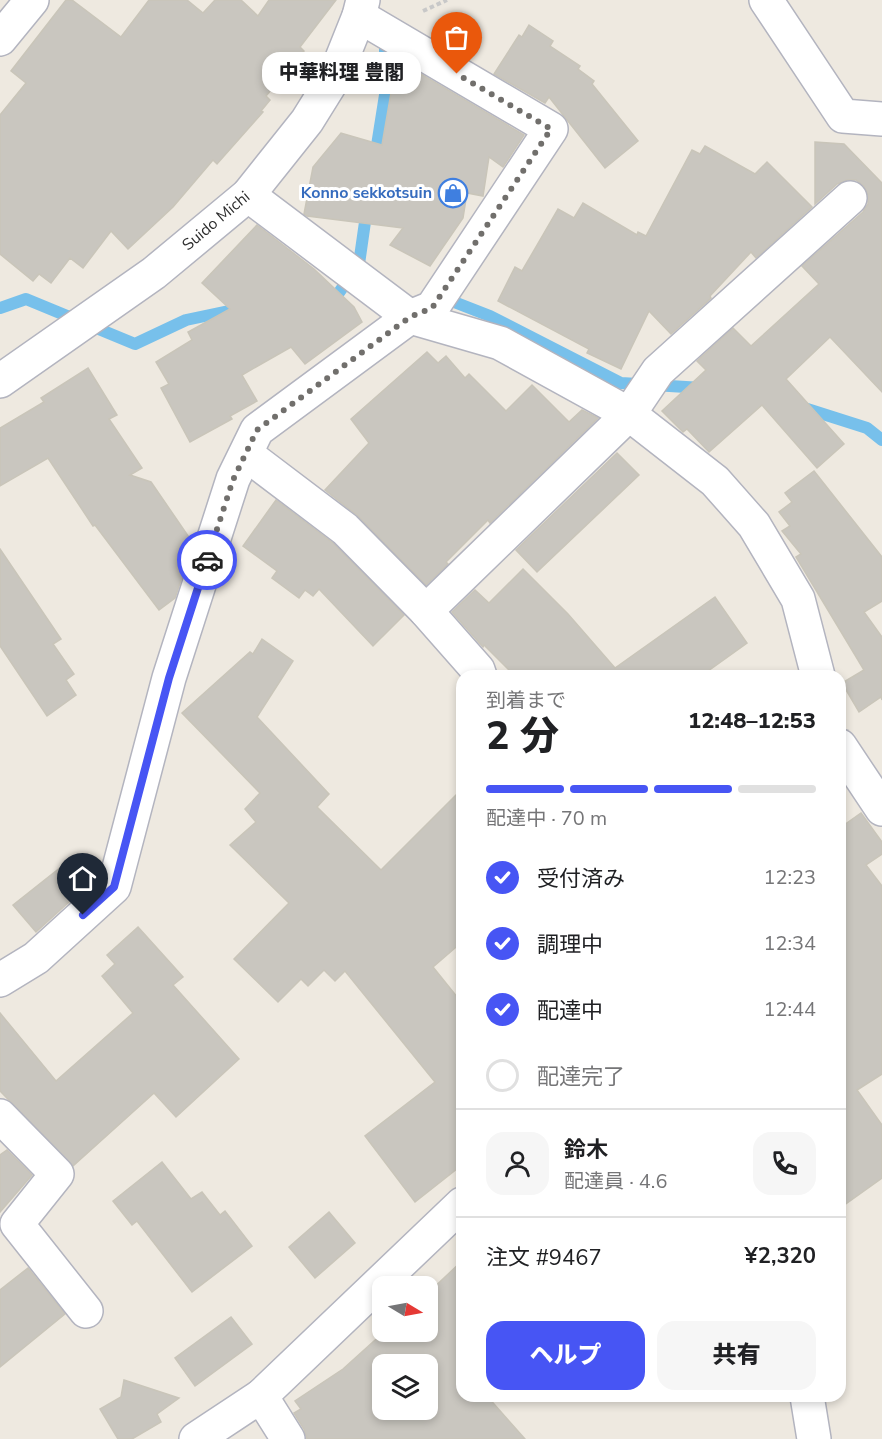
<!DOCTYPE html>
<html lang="ja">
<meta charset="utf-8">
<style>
:root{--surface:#fff;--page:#f6f6f6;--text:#202124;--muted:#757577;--line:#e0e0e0;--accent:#4755f4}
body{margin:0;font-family:"Nunito Sans","Noto Sans JP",sans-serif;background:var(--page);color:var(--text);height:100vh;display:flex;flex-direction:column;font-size:22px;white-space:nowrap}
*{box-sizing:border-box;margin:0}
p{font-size:20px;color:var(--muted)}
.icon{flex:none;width:33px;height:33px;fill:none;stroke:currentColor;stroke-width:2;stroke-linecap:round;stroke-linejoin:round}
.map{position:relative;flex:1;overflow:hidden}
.drawer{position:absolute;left:456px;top:670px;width:390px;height:732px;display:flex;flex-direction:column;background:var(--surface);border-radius:18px;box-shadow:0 3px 9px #0003}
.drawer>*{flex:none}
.needle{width:39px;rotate:100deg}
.tools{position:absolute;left:372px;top:1276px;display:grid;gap:12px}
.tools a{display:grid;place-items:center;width:66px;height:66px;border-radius:12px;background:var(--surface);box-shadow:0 3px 9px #0003;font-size:30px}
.pin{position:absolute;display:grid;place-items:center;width:51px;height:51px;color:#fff;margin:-62px -26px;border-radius:50% 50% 50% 0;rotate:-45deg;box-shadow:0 0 6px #0007}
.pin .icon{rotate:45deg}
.courier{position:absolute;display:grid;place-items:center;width:60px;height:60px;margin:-30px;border:4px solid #4755f4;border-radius:50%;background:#fff;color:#222;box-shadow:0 2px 8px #0007}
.bubble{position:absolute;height:42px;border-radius:18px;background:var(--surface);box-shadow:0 3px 9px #0003;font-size:20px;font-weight:800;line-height:42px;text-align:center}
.summary em{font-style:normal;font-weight:800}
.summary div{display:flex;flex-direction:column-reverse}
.summary{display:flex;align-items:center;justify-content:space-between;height:102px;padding:0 30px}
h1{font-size:39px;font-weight:800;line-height:45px}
.bar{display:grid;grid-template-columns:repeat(4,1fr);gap:9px 6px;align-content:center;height:72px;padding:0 30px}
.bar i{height:8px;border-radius:4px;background:var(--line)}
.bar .current{background:var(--accent)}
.bar p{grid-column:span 4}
.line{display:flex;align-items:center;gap:15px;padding:0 30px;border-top:2px solid var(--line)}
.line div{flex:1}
.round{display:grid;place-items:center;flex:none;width:63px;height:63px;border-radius:18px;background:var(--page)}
ol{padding:0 30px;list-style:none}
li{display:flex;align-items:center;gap:18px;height:66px}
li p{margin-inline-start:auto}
li .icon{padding:6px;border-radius:50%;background:var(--accent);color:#fff;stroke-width:4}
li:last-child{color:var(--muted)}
li i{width:33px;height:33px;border:3px solid var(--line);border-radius:50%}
.cta{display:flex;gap:12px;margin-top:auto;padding:12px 30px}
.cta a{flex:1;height:69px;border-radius:18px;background:var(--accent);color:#fff;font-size:24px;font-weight:800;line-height:69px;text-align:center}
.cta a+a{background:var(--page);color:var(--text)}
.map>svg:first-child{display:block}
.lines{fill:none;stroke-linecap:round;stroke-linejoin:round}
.stream{stroke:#77c0eb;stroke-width:12}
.building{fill:#c9c6bf;stroke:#c9c5b9;stroke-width:1.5;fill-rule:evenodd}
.minor-casing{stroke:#b3b4bf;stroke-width:36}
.path{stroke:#c8c8c8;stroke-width:4;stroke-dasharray:4.5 3;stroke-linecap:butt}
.minor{stroke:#fff;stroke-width:33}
.done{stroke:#716f6c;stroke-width:6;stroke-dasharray:0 10.8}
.route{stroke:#4755f4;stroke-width:8}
.labels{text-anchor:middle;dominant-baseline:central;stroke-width:6;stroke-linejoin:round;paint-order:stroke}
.shop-label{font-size:16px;font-weight:bold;fill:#366cbe;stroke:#fff;text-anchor:end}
.street-label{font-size:16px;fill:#2d2d2d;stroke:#fff}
</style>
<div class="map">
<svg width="882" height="1439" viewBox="0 0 882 1439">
<rect width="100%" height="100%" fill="#eee9e0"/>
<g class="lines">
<g class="stream">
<path d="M375,158L385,95V48"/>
<path d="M325,295L338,294L359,264L367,208"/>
<path d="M442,300H449L490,316L621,383L702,388"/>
<path d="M0,308L26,299L135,344L186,320L243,308"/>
<path d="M801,407L867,428L882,440"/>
</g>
</g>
<g class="building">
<path d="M66,0H72L121,37L149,0H187L203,13L215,0H241L258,16L269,0H336L300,47L304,51L266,96L270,100L261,111L263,112L217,164L213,160L173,207L128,249L111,231L83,268L70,258L51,283L39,274L33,281L0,254V115L26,83L11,71Z"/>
<path d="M529,25L553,41L550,46L580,66L578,69L594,81L592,84L638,141L605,168L549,97L545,103L494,74L519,35L522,37Z"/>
<path d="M402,63L524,135L503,167L489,157L483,196L467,193L463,218L430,266L390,245L403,228L307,216L304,214L313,167L341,133L382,145L396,64L402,66Z"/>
<path d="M815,142L844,144L882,183V392L830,337L786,379L844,444L817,468L762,405L709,452L687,429L683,432L662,411L706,370L697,361L733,328L751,346L819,284L802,266L863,212L868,204V195L864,186L856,180H847L837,184L815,204Z"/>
<path d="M705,146L755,174L767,162L812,207L756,258L751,252L710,296L711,298L671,334L649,311L621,369L587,353L589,349L498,301L515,267L522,271L558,209L574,218L583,203L637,235L638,232L646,236L692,150L700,154Z"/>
<path d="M257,225L314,269L354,307L362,322L305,364L291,347L242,375L257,401L230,416L232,419L190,442L161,388L169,384L156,362L192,340L188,332L230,309L202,283Z"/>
<path d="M427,352L438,363L446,356L465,378L469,374L506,411L532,385L569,422L582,410L598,418L490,523L488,520L446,562L448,564L426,585L358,516L325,490L369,443L351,419Z"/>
<path d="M88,368L117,415L109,419L142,468L130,475L151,482L193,543L175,598L159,610L95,525L93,526L48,458L0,486V428L44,402L41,398Z"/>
<path d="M617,453L639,475L537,572L516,550Z"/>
<path d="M814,471L882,557V601L864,612L882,637V700L881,697L859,712L842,683L864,670L796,557L801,554L782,531L790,526L779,512L792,502L785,493Z"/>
<path d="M276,500L333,543L404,615L373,646L319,589L313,596L305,590L299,598L272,578L277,571L243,546Z"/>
<path d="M0,549L61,639L53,644L74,674L66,680L76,695L47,716L0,646Z"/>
<path d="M523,569L568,614L615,668L715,597L747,643L701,676H515L484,645L483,647L452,612L475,590L489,603Z"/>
<path d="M262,639L293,661L257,717L329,794L317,807L381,870L462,789V942L433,967L462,1003V1165L415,1202L365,1136L435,1082L345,971L335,981L324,970L308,986L301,979L278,1002L234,959L289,903L230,845L256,822L245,809L260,793L182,713L250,652L253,654Z"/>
<path d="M861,813L882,842V854L866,865L882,886V1074L857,1090L882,1125V1178L840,1208V828Z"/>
<path d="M61,867L80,892L36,932L13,905Z"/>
<path d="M138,927L183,977L173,985L239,1059L176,1117L154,1093L73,1166L0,1091V1013L56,1081L133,1013L102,976L115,964L107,955Z"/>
<path d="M7,1150L32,1175L0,1212V1155Z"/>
<path d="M162,1162L191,1199L202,1192L220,1215L225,1211L252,1246L192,1292L137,1221L132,1225L113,1201Z"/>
<path d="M329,1212L355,1243L315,1278L289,1247Z"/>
<path d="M462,1261V1396H487L525,1439H307L304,1429L294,1413L301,1409L295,1401L343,1369L384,1332H428V1293ZM382,1365H428V1410H382Z"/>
<path d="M28,1268L65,1314L0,1367V1290Z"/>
<path d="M231,1317L252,1344L195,1386L175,1358Z"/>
<path d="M124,1380L179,1398L157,1414L161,1422L132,1439H118L100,1409L121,1397Z"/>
</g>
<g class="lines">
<g class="minor-casing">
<g id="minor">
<path d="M766,0L843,116L882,119"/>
<path d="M0,39L32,0"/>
<path d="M248,195L410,317L500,343L629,414L715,481L754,525L798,599L818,676"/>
<path d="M0,381L154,273L248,195L307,121L335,76L359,16L363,0"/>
<path d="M246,454L345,529L426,611L478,670L480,676"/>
<path d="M426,611L629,414L658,371L850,198"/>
<path d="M840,746L882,809"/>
<path d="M0,980L36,958L114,887L169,678L233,479L257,430L410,317L432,308L551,129L359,16"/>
<path d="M0,1116L57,1174L17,1224L86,1311"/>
<path d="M261,1396L288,1439"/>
<path d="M807,1396L814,1439"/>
<path d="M196,1439L261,1396L462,1204"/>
</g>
</g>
<path class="path" d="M423,11L447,0"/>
<use href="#minor" class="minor"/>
</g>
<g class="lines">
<path class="done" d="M207,560L233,480L257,430L410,317L432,308L551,129L457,74"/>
<path class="route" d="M83,915L114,887L169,678L207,560"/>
</g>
<defs>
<g id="shop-ring" transform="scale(1.5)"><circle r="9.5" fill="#fff" stroke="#3f7fe0" stroke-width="1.5"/><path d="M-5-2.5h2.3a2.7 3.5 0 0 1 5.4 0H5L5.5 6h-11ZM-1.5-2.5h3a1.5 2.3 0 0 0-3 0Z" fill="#3f7fe0"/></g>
</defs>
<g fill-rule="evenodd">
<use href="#shop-ring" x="453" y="193"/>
</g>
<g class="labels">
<g class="shop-label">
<text x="432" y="193">Konno sekkotsuin</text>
</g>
<g class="street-label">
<text transform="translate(216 221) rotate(-40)">Suido Michi</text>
</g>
</g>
</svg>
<div class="tools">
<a><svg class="needle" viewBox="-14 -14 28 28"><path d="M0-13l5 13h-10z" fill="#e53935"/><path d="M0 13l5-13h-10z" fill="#757577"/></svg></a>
<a><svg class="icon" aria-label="layers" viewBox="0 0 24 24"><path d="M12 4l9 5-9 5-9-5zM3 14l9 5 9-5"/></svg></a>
</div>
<div class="pin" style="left:457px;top:74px;background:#ea580c"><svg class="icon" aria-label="bag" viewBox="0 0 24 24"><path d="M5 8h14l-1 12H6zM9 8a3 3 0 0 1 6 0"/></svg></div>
<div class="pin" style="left:83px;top:915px;background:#1f2937"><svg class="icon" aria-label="home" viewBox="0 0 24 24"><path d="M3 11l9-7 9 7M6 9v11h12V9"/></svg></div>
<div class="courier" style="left:207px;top:560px"><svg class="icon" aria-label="car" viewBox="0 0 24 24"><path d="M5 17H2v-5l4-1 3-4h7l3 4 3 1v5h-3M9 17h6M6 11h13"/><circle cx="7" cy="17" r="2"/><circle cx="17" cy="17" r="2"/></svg></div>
<div class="bubble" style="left:262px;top:52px;width:159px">中華料理 豊閣</div>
<section class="drawer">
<div class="summary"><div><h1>2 分</h1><p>到着まで</p></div><em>12:48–12:53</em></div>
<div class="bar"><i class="current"></i><i class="current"></i><i class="current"></i><i></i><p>配達中 · 70 m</p></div>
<ol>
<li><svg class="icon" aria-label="check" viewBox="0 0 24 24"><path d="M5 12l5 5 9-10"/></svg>受付済み<p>12:23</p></li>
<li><svg class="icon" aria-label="check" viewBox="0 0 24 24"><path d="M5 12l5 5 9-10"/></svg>調理中<p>12:34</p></li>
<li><svg class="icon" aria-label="check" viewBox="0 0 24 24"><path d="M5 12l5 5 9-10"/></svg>配達中<p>12:44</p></li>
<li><i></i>配達完了</li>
</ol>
<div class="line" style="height:108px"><a class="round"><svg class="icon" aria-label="person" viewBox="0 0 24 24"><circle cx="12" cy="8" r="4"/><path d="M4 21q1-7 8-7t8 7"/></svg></a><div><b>鈴木</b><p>配達員 · 4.6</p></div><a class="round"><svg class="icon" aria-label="phone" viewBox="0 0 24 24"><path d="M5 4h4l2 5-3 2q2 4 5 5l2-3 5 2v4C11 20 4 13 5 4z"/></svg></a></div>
<div class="line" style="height:78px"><div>注文 #9467</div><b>¥2,320</b></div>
<div class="cta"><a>ヘルプ</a><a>共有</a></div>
</section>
</div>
